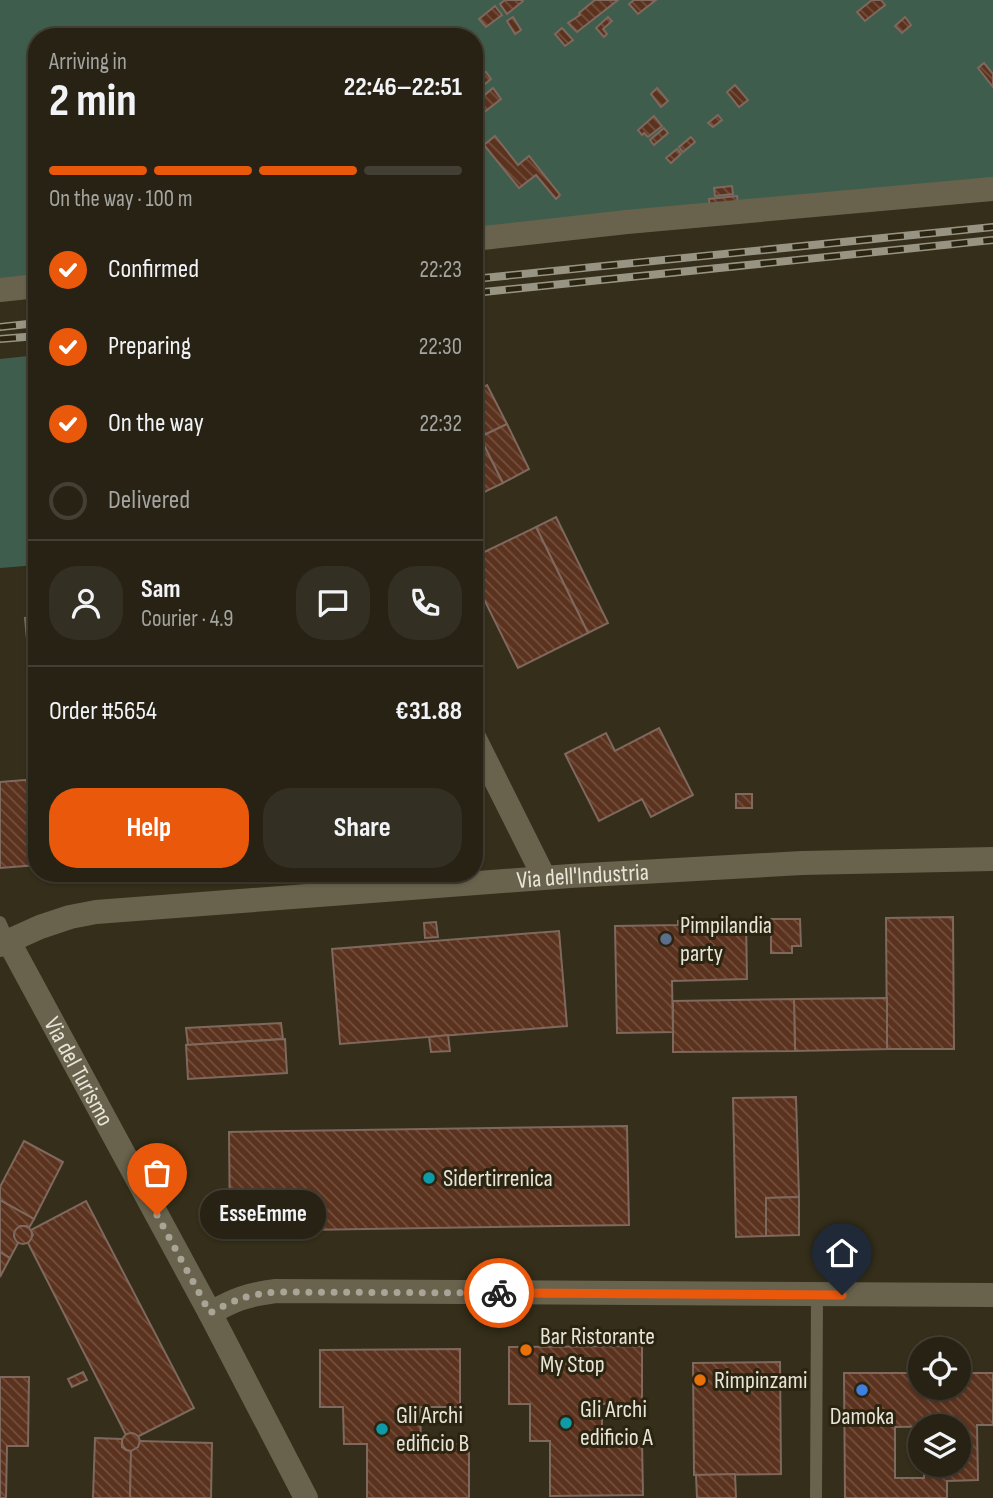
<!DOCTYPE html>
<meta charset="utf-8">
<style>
:root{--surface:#272214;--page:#332f22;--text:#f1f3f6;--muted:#a4a4a0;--line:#433f34;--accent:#ea580c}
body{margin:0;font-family:"Sofia Sans Condensed",sans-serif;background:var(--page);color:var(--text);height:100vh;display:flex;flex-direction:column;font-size:26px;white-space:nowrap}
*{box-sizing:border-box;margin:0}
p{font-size:23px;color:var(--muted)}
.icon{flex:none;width:38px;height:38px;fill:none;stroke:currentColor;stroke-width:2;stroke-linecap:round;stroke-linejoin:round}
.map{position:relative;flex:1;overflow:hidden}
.side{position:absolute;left:28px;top:28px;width:455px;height:854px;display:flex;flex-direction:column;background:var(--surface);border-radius:28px;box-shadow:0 2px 5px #0004,0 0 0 2px var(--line)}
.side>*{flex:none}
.fabs{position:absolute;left:908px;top:1337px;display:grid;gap:14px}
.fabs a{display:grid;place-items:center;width:63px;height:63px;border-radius:50%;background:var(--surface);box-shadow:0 2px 5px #0004,0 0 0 2px var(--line);font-size:35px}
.pin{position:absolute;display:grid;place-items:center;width:60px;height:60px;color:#fff;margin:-72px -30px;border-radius:50% 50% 50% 0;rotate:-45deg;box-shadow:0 0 7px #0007}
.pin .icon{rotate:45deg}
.courier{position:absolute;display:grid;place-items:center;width:70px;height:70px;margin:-35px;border:5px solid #ea580c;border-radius:50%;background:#fff;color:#222;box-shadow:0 2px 9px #0007}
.bubble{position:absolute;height:49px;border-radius:24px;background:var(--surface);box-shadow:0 2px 5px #0004,0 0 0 2px var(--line);font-size:23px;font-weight:700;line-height:49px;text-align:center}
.summary em{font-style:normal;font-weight:700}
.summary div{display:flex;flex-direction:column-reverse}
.summary{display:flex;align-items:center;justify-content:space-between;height:119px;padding:0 21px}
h1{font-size:46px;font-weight:700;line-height:52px}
.bar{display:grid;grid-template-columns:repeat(4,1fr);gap:10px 7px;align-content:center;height:84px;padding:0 21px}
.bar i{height:9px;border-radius:5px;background:var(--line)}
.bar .selected{background:var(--accent)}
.bar p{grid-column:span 4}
.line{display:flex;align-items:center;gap:18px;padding:0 21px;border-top:2px solid var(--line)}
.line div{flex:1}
.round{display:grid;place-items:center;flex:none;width:74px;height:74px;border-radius:28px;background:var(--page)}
ol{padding:0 21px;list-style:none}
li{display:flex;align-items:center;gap:21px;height:77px}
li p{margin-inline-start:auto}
li .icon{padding:7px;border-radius:50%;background:var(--accent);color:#fff;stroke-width:4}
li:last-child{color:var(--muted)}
li i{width:38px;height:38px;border:4px solid var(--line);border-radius:50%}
.primary-button{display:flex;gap:14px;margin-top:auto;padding:14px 21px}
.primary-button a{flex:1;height:80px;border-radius:28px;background:var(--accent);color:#fff;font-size:28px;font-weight:700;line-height:80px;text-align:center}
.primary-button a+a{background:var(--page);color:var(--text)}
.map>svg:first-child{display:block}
.green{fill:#3f5d4d}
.building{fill:url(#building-back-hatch);stroke:#7f685d;stroke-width:2;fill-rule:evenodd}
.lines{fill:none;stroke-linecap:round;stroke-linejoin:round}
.lane{stroke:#69634d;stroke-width:12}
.street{stroke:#69634d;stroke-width:24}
.rail-casing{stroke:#989484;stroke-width:8}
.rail{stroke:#2a2410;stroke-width:5;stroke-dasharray:16;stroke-linecap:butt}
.done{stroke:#a8a496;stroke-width:7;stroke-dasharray:0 12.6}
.route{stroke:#ea580c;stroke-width:9}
.service-dot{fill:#5c6f8a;stroke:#2a2410;stroke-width:2.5}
.culture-dot{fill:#0f9aa8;stroke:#2a2410;stroke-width:2.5}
.food-dot{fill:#e8710a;stroke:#2a2410;stroke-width:2.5}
.shop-dot{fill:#3f7fe0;stroke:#2a2410;stroke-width:2.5}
.labels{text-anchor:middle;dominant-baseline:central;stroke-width:6;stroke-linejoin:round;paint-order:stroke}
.street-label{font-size:24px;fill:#e7e4d8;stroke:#2a2410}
.poi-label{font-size:24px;fill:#e7e4d8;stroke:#2a2410;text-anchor:start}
</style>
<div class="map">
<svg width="993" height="1498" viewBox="0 0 993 1498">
<defs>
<pattern id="building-back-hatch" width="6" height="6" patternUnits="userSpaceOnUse" patternTransform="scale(1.75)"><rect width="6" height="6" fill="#5b321e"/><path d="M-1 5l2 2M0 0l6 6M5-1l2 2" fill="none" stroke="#73503e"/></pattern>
</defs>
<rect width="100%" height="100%" fill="#342e1a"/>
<g class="green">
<path d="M0,0H993V182L474,234V37H37V284L0,288Z"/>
<path d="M37,355V565L0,568V359Z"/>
</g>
<g class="building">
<path d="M505,0H522L523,1L507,14L500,4Z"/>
<path d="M595,0H618L577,32L568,23L580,15L579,13Z"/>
<path d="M634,0H656L638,14L629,4Z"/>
<path d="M872,0H881L885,5L865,21L857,12Z"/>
<path d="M495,6L502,15L486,27L479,19Z"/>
<path d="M513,17L521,30L515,34L507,21Z"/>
<path d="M608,17L612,21L603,29L607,34L604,37L596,28Z"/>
<path d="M905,17L911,25L902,33L895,26Z"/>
<path d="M562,28L573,40L565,46L555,34Z"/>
<path d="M984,63L993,74V87L978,68Z"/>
<path d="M486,72L491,79L475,92L480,99L493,88L501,99L474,120V81Z"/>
<path d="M735,85L748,100L739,107L727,92Z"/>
<path d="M657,88L668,101L661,107L651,94Z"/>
<path d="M718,115L722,120L713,127L708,123Z"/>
<path d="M654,116L662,126L648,137L644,133L642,135L638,130Z"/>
<path d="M664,128L668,133L654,145L650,140Z"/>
<path d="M495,136L518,165L529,156L560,195L556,199L536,175L519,188L484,145Z"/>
<path d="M691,137L695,142L683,152L679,147Z"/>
<path d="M677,149L681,154L671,163L666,158Z"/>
<path d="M37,184V202L36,203L29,188Z"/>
<path d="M732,186L733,194L715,196L714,188Z"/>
<path d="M737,196L738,206L710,209L709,199Z"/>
<path d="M37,209V229L29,213Z"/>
<path d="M487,385L507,424L480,437L503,483L474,497V392Z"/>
<path d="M507,424L529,469L503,483L480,437Z"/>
<path d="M556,517L608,623L588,633L536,527Z"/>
<path d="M536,527L588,633L518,668L474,579V557Z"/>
<path d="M37,617V683H31L25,618Z"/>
<path d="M659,728L693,795L651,817L642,799L599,821L565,754L606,733L615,751Z"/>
<path d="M37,779V865L0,868V782Z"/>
<rect x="736" y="794" width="16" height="14"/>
<path d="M953,917L954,1049H887L886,918Z"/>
<path d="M771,919H800L801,946H792V953H771Z"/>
<path d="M746,920L747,979L672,981L673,1032L617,1033L615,926L678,925V921Z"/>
<path d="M436,922L438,937L425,938L424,923Z"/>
<path d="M559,931L567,1026L340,1044L332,949Z"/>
<path d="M887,998V1049L795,1051L794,999Z"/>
<path d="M794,999L795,1051L673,1052V1001Z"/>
<path d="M281,1023L283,1039L188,1045L186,1028Z"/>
<path d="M448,1035L450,1051L431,1052L429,1037Z"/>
<path d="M285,1039L287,1073L188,1079L186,1045Z"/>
<path d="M796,1097L799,1197L766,1198V1236L736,1237L733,1098Z"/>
<path d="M627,1126L629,1225L230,1231L229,1132Z"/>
<path d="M24,1141L63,1162L34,1219L0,1200V1187Z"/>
<path d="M799,1197V1235L766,1236V1198Z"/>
<path d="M0,1200L34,1219L29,1228L27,1226H20L15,1231L14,1236L18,1243L10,1258L0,1252Z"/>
<path d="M86,1201L194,1408L137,1437L132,1433L126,1435L28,1243L33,1235L31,1230Z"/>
<circle cx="23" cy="1235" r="9"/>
<path d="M0,1252L10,1258L0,1277Z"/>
<path d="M642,1346V1404H602V1441H642L643,1495L550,1496V1441H530V1404H509V1347Z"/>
<path d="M460,1349V1407H420L421,1444H469V1498H367V1444H344L343,1407H320V1350Z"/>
<path d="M780,1362L781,1474L694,1475L693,1363Z"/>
<path d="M83,1372L87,1380L72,1387L68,1379Z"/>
<path d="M844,1373H920V1388H959V1373H993V1425H977L978,1480L947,1481V1498H845ZM959,1426V1465H924V1478H895V1427Z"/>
<path d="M0,1377H29L28,1446H7L6,1498H0Z"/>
<circle cx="131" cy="1442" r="9"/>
<path d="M95,1438L122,1439V1447L126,1450L131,1451L130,1498H93Z"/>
<path d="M140,1441L212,1443L211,1498H130L131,1451L138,1447Z"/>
<path d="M735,1474L736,1498H697L696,1475Z"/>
</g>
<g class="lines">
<g class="lane">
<path d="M0,922L9,942"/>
<path d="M816,1498L817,1295"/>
</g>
<g class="street">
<path d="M474,239L627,222L993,189"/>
<path d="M0,290L37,286"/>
<path d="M474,737L544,877"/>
<path id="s1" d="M9,942L210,1313L306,1498"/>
<path id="s2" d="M0,945L40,927L70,917L96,912L570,876L802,863L993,859"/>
<path d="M210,1313C236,1299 246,1295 276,1291L993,1295"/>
</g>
<g class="rail-casing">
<g id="rail">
<path d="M474,279L993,227"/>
<path d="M474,293L993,240"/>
<path d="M0,327L37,323"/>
<path d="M0,339L37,336"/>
</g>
</g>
<use href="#rail" class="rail"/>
</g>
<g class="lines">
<path class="done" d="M157,1215L210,1313C236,1299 246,1295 276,1292L499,1293"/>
<path class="route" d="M499,1293L842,1295"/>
</g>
<circle class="service-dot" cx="666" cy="939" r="7"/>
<g class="culture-dot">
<circle cx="429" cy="1178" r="7"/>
<circle cx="566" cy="1423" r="7"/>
<circle cx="382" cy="1429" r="7"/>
</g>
<g class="food-dot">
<circle cx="526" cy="1350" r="7"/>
<circle cx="700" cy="1380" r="7"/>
</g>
<circle class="shop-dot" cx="862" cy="1390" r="7"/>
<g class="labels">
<g class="street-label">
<text stroke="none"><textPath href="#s2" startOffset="590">Via dell'Industria</textPath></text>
<text stroke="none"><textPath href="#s1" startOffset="147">Via del Turismo</textPath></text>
</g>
<g class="poi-label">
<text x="680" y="925">Pimpilandia<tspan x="680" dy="28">party</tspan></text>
<text x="443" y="1178">Sidertirrenica</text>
<text x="540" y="1336">Bar Ristorante<tspan x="540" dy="28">My Stop</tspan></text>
<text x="714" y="1380">Rimpinzami</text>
<text x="580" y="1409">Gli Archi<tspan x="580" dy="28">edificio A</tspan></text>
<text x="396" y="1415">Gli Archi<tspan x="396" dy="28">edificio B</tspan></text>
<text x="862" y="1416" text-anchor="middle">Damoka</text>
</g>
</g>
</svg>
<div class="fabs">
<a><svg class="icon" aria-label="locate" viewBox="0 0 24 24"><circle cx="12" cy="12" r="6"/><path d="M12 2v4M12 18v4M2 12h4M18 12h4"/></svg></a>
<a><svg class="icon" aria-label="layers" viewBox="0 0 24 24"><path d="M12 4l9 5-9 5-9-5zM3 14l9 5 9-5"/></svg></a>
</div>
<div class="pin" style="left:157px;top:1215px;background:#ea580c"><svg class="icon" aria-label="bag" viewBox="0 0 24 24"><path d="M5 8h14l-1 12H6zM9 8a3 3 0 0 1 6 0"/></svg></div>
<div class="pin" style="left:842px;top:1295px;background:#1f2937"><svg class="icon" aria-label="home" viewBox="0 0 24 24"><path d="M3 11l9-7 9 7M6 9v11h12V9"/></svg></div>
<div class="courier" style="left:499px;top:1293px"><svg class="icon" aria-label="bike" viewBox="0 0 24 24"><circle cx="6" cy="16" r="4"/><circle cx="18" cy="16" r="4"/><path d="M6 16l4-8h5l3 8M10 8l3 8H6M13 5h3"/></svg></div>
<div class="bubble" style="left:200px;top:1190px;width:126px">EsseEmme</div>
<section class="side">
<div class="summary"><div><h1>2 min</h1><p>Arriving in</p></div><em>22:46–22:51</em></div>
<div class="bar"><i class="selected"></i><i class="selected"></i><i class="selected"></i><i></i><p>On the way · 100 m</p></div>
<ol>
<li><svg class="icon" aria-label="check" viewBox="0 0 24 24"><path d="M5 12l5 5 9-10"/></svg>Confirmed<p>22:23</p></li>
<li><svg class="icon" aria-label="check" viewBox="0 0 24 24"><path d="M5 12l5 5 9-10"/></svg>Preparing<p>22:30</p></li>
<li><svg class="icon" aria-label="check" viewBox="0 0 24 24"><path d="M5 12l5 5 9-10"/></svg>On the way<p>22:32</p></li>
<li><i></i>Delivered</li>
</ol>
<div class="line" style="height:126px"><a class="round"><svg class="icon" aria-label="person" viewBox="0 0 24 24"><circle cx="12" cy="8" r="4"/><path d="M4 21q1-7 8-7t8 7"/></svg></a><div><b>Sam</b><p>Courier · 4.9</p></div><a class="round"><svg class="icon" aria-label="chat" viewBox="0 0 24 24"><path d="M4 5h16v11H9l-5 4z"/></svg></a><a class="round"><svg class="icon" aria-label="phone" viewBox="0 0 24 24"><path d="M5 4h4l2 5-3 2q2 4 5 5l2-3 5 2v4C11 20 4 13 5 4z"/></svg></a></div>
<div class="line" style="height:91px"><div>Order #5654</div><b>€31.88</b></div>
<div class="primary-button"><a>Help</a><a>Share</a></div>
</section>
</div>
